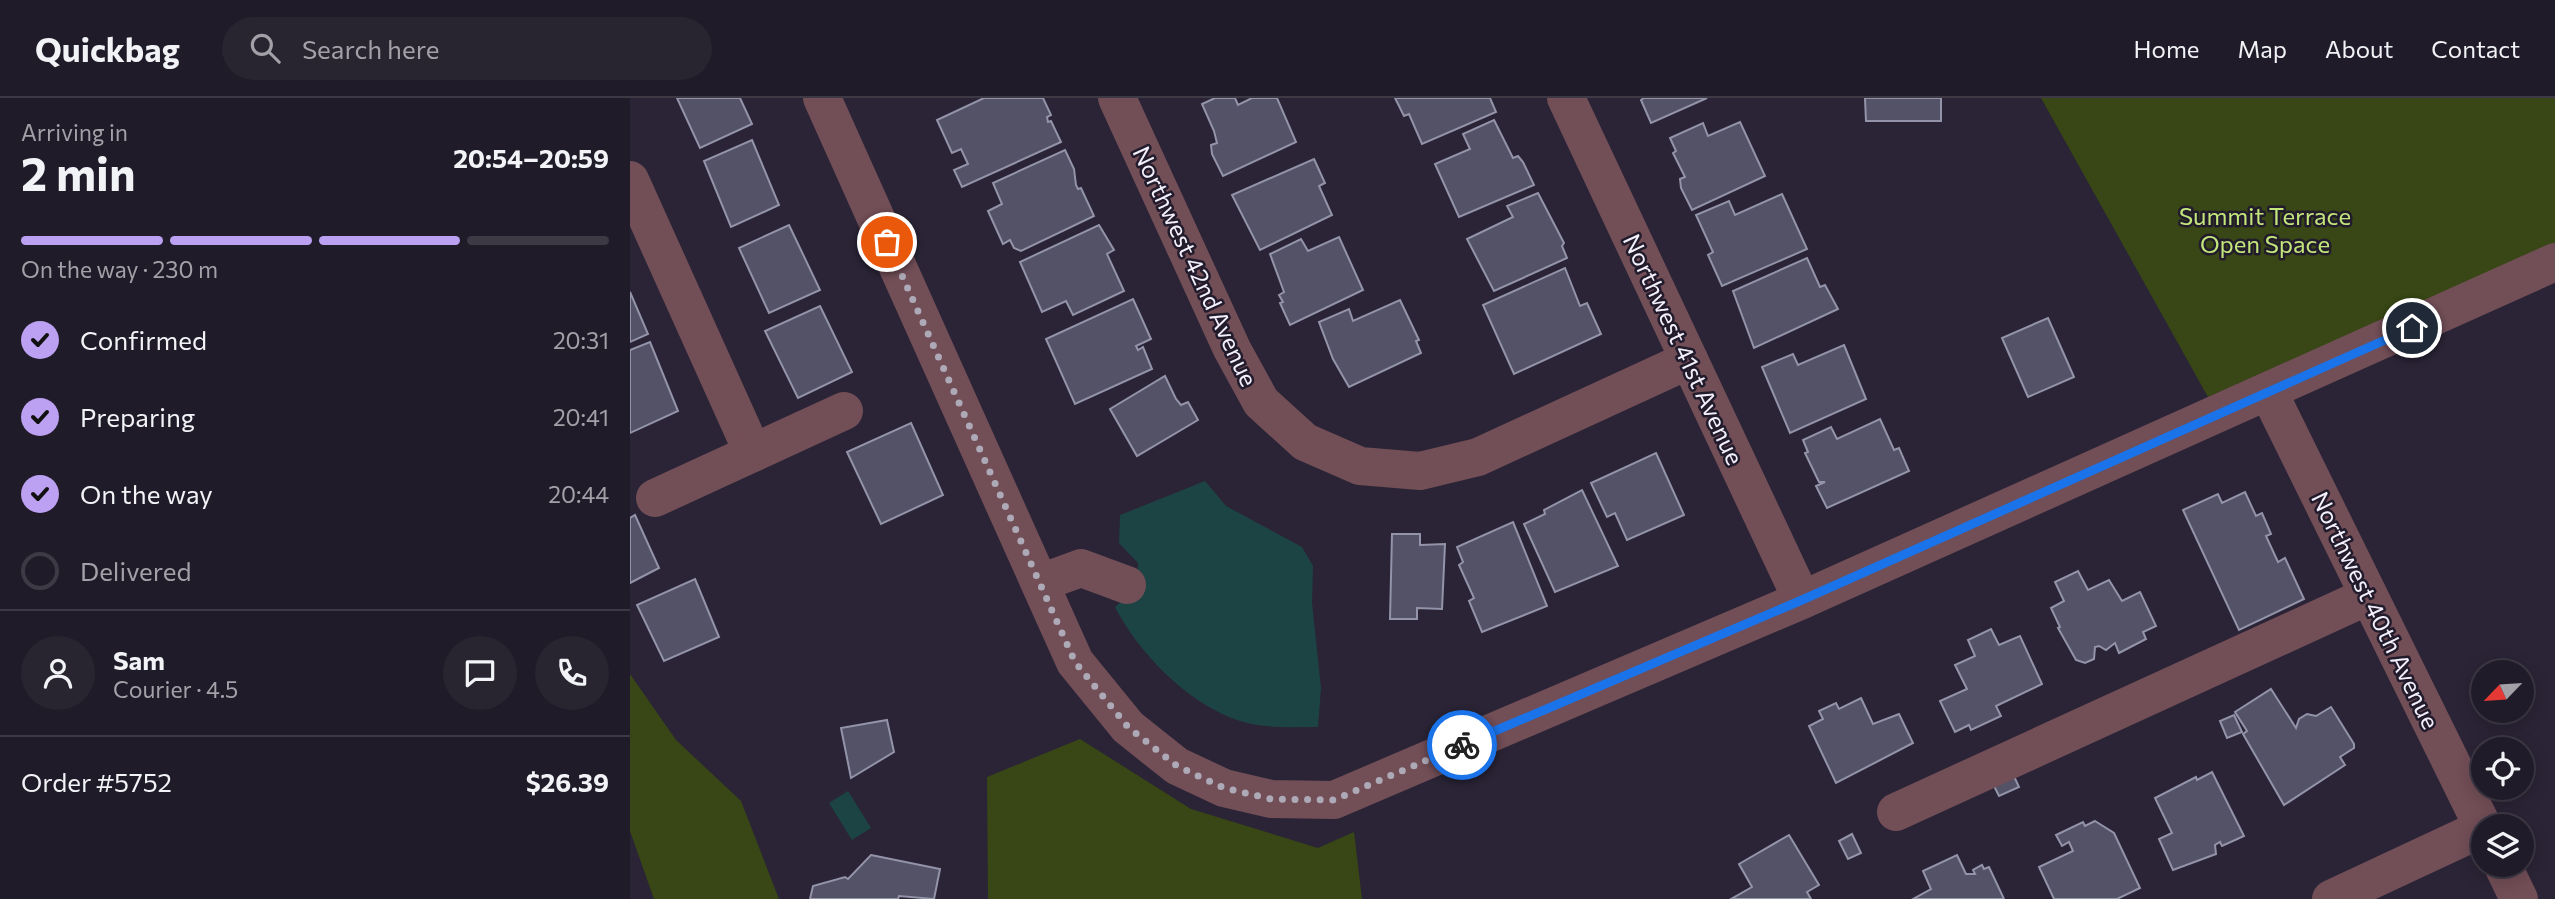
<!DOCTYPE html>
<meta charset="utf-8">
<style>
:root{--surface:#201b28;--page:#282430;--text:#f1f3f6;--muted:#a2a1a8;--line:#3d3945;--accent:#bca0f2}
body{margin:0;font-family:Commissioner,sans-serif;background:var(--page);color:var(--text);height:100vh;display:flex;flex-direction:column;font-size:26px;white-space:nowrap}
*{box-sizing:border-box;margin:0}
p{font-size:23px;color:var(--muted)}
.icon{flex:none;width:38px;height:38px;fill:none;stroke:currentColor;stroke-width:2;stroke-linecap:round;stroke-linejoin:round}
.map{position:relative;flex:1;overflow:hidden}
.panel{display:flex;flex-direction:column;background:var(--surface);width:630px}
.panel>*{flex:none}
.needle{width:46px;rotate:245deg}
.controls{position:absolute;left:1841px;top:562px;display:grid;gap:14px}
.controls a{display:grid;place-items:center;width:63px;height:63px;border-radius:50%;background:var(--surface);box-shadow:0 4px 18px #0003,0 0 0 2px var(--line);font-size:35px}
.pin{position:absolute;display:grid;place-items:center;width:60px;height:60px;color:#fff;margin:-30px;border:4px solid #fff;border-radius:50%;box-shadow:0 2px 7px #0007}
.courier{position:absolute;display:grid;place-items:center;width:70px;height:70px;margin:-35px;border:5px solid #1a73e8;border-radius:50%;background:#fff;color:#222;box-shadow:0 2px 9px #0007}
.summary em{font-style:normal;font-weight:700}
.summary div{display:flex;flex-direction:column-reverse}
.summary{display:flex;align-items:center;justify-content:space-between;height:119px;padding:0 21px}
h1{font-size:46px;font-weight:700;line-height:52px}
.bar{display:grid;grid-template-columns:repeat(4,1fr);gap:10px 7px;align-content:center;height:84px;padding:0 21px}
.bar i{height:9px;border-radius:5px;background:var(--line)}
.bar .selected{background:var(--accent)}
.bar p{grid-column:span 4}
.line{display:flex;align-items:center;gap:18px;padding:0 21px;border-top:2px solid var(--line)}
.line div{flex:1}
.round{display:grid;place-items:center;flex:none;width:74px;height:74px;border-radius:37px;background:var(--page)}
ol{padding:0 21px;list-style:none}
li{display:flex;align-items:center;gap:21px;height:77px}
li p{margin-inline-start:auto}
li .icon{padding:7px;border-radius:50%;background:var(--accent);color:#111;stroke-width:4}
li:last-child{color:var(--muted)}
li i{width:38px;height:38px;border:4px solid var(--line);border-radius:50%}
header{display:flex;align-items:center;gap:42px;box-sizing:border-box;height:98px;padding:0 35px;background:var(--surface);border-bottom:2px solid var(--line)}
header strong{font-size:33px}
nav{display:flex;gap:38px;margin-inline-start:auto;font-size:24px}
.search{width:490px;height:63px;background:var(--page);display:flex;align-items:center;gap:18px;box-sizing:border-box;padding:0 24px;border-radius:38px;color:var(--muted);font-size:26px}
main{display:flex;flex:1;min-height:0}
.map>svg:first-child{display:block}
.green{fill:#384715}
.water{fill:#1d4445}
.building{fill:#535266;stroke:#9393a9;stroke-width:2}
.lines{fill:none;stroke-linecap:round;stroke-linejoin:round}
.minor{stroke:#724e57;stroke-width:38}
.done{stroke:#ada9b7;stroke-width:7;stroke-dasharray:0 12.6}
.route{stroke:#1a73e8;stroke-width:9}
.labels{text-anchor:middle;dominant-baseline:central;stroke-width:5;stroke-linejoin:round;paint-order:stroke}
.park-label{font-size:24px;fill:#c3e67a;stroke:#211b2c}
.street-label{font-size:24px;fill:#f3f0fc;stroke:#211b2c}
</style>
<header>
<strong>Quickbag</strong>
<div class="search"><svg class="icon" aria-label="search" viewBox="0 0 24 24"><circle cx="10" cy="10" r="6"/><path d="M15 15l6 6"/></svg>Search here</div>
<nav><a>Home</a><a>Map</a><a>About</a><a>Contact</a></nav>
</header>
<main>
<section class="panel">
<div class="summary"><div><h1>2 min</h1><p>Arriving in</p></div><em>20:54–20:59</em></div>
<div class="bar"><i class="selected"></i><i class="selected"></i><i class="selected"></i><i></i><p>On the way · 230 m</p></div>
<ol>
<li><svg class="icon" aria-label="check" viewBox="0 0 24 24"><path d="M5 12l5 5 9-10"/></svg>Confirmed<p>20:31</p></li>
<li><svg class="icon" aria-label="check" viewBox="0 0 24 24"><path d="M5 12l5 5 9-10"/></svg>Preparing<p>20:41</p></li>
<li><svg class="icon" aria-label="check" viewBox="0 0 24 24"><path d="M5 12l5 5 9-10"/></svg>On the way<p>20:44</p></li>
<li><i></i>Delivered</li>
</ol>
<div class="line" style="height:126px"><a class="round"><svg class="icon" aria-label="person" viewBox="0 0 24 24"><circle cx="12" cy="8" r="4"/><path d="M4 21q1-7 8-7t8 7"/></svg></a><div><b>Sam</b><p>Courier · 4.5</p></div><a class="round"><svg class="icon" aria-label="chat" viewBox="0 0 24 24"><path d="M4 5h16v11H9l-5 4z"/></svg></a><a class="round"><svg class="icon" aria-label="phone" viewBox="0 0 24 24"><path d="M5 4h4l2 5-3 2q2 4 5 5l2-3 5 2v4C11 20 4 13 5 4z"/></svg></a></div>
<div class="line" style="height:91px"><div>Order #5752</div><b>$26.39</b></div>
</section>
<div class="map">
<svg width="1925" height="801" viewBox="0 0 1925 801">
<rect width="100%" height="100%" fill="#2a2436"/>
<g class="green">
<path d="M1411,0H1925V145L1578,299Z"/>
<path d="M0,576L46,642L111,703L149,801H24L0,733Z"/>
<path d="M450,641L561,711L688,750L724,734L732,801H358L357,679Z"/>
</g>
<g class="water">
<path d="M575,383L596,408L672,449L683,468L682,505L691,590L688,629C661,629 632,631 607,622C557,605 508,554 485,509C500,496 508,485 508,465L489,445L490,417Z"/>
<path d="M218,693L241,730L222,742L199,705Z"/>
</g>
<g class="building">
<path d="M47,0H110L122,26L70,50Z"/>
<path d="M354,0H413L421,17L417,19L418,24L421,23L431,44L332,89L324,72L338,66L331,51L322,55L307,22Z"/>
<path d="M585,0H605L608,7L622,0H647L666,44L593,78L582,56L581,47L587,45L584,33L572,6Z"/>
<path d="M765,0H860L866,14L792,46L779,16L774,18Z"/>
<path d="M1014,0H1077L1021,25L1011,2Z"/>
<path d="M1235,0H1311V23H1236Z"/>
<path d="M864,22L883,60L888,58L893,64L904,87L829,119L805,66L840,51L833,36Z"/>
<path d="M1110,24L1135,78L1062,112L1051,90L1050,81L1055,79L1043,55L1046,53L1040,40L1073,25L1078,38Z"/>
<path d="M122,42L149,107L101,129L74,63Z"/>
<path d="M435,52L444,71L446,87L448,91L451,90L464,118L391,153L384,150L380,142L373,146L358,113L372,106L363,85Z"/>
<path d="M684,61L695,85L689,88L702,117L630,152L602,97Z"/>
<path d="M908,95L934,145L932,148L937,160L864,193L837,141L883,119L877,108Z"/>
<path d="M1152,96L1177,151L1092,188L1078,157L1083,154L1066,117L1099,103L1105,117Z"/>
<path d="M159,127L190,192L139,215L109,150Z"/>
<path d="M469,127L484,152L477,156L494,193L443,217L436,203L412,214L390,164Z"/>
<path d="M709,139L733,192L660,227L650,205L653,204L649,197L654,194L640,156L671,141L678,153Z"/>
<path d="M1177,160L1190,189L1195,187L1208,211L1124,250L1103,193Z"/>
<path d="M935,170L950,208L957,205L971,236L884,276L853,207Z"/>
<path d="M0,194L18,236L0,244Z"/>
<path d="M503,201L521,241L506,248L508,252L513,249L522,271L445,306L416,241Z"/>
<path d="M770,202L789,242L786,243L791,255L719,289L703,261L689,224L719,211L723,223Z"/>
<path d="M190,208L222,274L168,300L135,233Z"/>
<path d="M1418,220L1444,279L1398,299L1372,240Z"/>
<path d="M20,244L48,313L0,335V252Z"/>
<path d="M1214,247L1236,301L1160,335L1132,269L1163,256L1168,267Z"/>
<path d="M535,278L546,301L551,307L558,304L568,322L507,358L480,311Z"/>
<path d="M1250,321L1264,352L1269,350L1279,373L1197,410L1186,388L1195,384H1189L1175,355L1178,354L1173,342L1201,329L1207,341Z"/>
<path d="M281,325L313,397L251,426L217,354Z"/>
<path d="M1026,355L1054,417L997,442L985,415L977,419L961,385Z"/>
<path d="M952,392L988,468L925,494L894,426L915,416L914,412Z"/>
<path d="M1615,394L1626,418L1632,415L1641,436L1636,438L1648,464L1655,460L1674,501L1609,532L1553,412L1588,396L1592,405Z"/>
<path d="M5,417L29,470L0,485V420Z"/>
<path d="M883,424L917,508L852,534L839,503L844,500L829,467L833,464L827,449Z"/>
<path d="M762,436H790V447L815,446L812,511L787,510V521H760Z"/>
<path d="M1448,473L1458,492L1479,482L1492,503L1510,494L1526,528L1513,534L1516,541L1489,555L1485,545L1476,552L1469,548L1465,549L1464,561L1455,565L1446,562L1428,530L1430,529L1421,510L1434,503L1425,484Z"/>
<path d="M65,481L89,539L34,563L7,507Z"/>
<path d="M1361,531L1369,547L1390,538L1412,586L1366,608L1371,618L1341,632L1339,627L1325,634L1310,603L1337,591L1325,567L1345,558L1338,542Z"/>
<path d="M1641,591L1666,630L1669,621L1677,616L1686,618L1701,609L1724,646V650L1710,659L1715,667L1654,707L1613,636L1617,633L1605,614Z"/>
<path d="M1231,600L1243,626L1269,616L1283,645L1206,685L1179,628L1193,621L1189,613L1206,605L1209,611Z"/>
<path d="M1604,617L1612,634L1597,640L1590,623Z"/>
<path d="M257,622L264,654L221,680L211,630Z"/>
<path d="M1382,674L1389,689L1369,698L1362,684Z"/>
<path d="M1582,674L1614,738L1592,748L1590,744L1585,747L1586,756L1543,772L1529,741L1542,735L1525,700L1566,679L1567,682Z"/>
<path d="M1465,723L1484,735L1510,790L1487,801H1424L1409,769L1443,753L1439,744L1432,748L1426,737L1453,724L1455,728Z"/>
<path d="M1222,736L1231,755L1218,761L1209,743Z"/>
<path d="M1159,737L1189,787L1177,794L1181,801H1101L1122,789L1109,766Z"/>
<path d="M241,757L310,771L304,801L269,798L268,801H180L183,788L215,779L218,781Z"/>
<path d="M1327,757L1336,776H1345L1343,772L1352,767L1354,771L1359,769L1374,801H1283L1301,791L1293,773Z"/>
</g>
<g class="lines">
<g class="minor">
<path d="M192,0L445,564L498,629L547,668L594,690L641,701L704,702L1172,502L1925,164"/>
<path d="M487,0L602,251L631,304L675,344L730,368L790,373L848,359L1059,262"/>
<path d="M936,0L1172,502"/>
<path d="M0,82L123,355"/>
<path d="M1639,295L1853,729"/>
<path d="M25,400L214,313"/>
<path d="M410,485L451,470L497,487"/>
<path d="M1266,714L1738,498"/>
<path d="M1872,766L1889,801"/>
<path d="M1701,801L1853,730"/>
</g>
</g>
<g class="lines">
<path class="done" d="M257,144L445,564L498,629L547,668L594,690L641,701L704,702L832,647"/>
<path class="route" d="M832,647L1172,502L1782,230"/>
</g>
<g class="labels">
<g class="park-label">
<text x="1635" y="117">Summit Terrace<tspan x="1635" dy="28">Open Space</tspan></text>
</g>
<g class="street-label">
<text transform="translate(566 168) rotate(65)">Northwest 42nd Avenue</text>
<text transform="translate(1054 251) rotate(65)">Northwest 41st Avenue</text>
<text transform="translate(1746 512) rotate(64)">Northwest 40th Avenue</text>
</g>
</g>
</svg>
<div class="controls">
<a><svg class="needle" viewBox="-14 -14 28 28"><path d="M0-13l5 13h-10z" fill="#e53935"/><path d="M0 13l5-13h-10z" fill="#a2a1a8"/></svg></a>
<a><svg class="icon" aria-label="locate" viewBox="0 0 24 24"><circle cx="12" cy="12" r="6"/><path d="M12 2v4M12 18v4M2 12h4M18 12h4"/></svg></a>
<a><svg class="icon" aria-label="layers" viewBox="0 0 24 24"><path d="M12 4l9 5-9 5-9-5zM3 14l9 5 9-5"/></svg></a>
</div>
<div class="pin" style="left:257px;top:144px;background:#ea580c"><svg class="icon" aria-label="bag" viewBox="0 0 24 24"><path d="M5 8h14l-1 12H6zM9 8a3 3 0 0 1 6 0"/></svg></div>
<div class="pin" style="left:1782px;top:230px;background:#1f2937"><svg class="icon" aria-label="home" viewBox="0 0 24 24"><path d="M3 11l9-7 9 7M6 9v11h12V9"/></svg></div>
<div class="courier" style="left:832px;top:647px"><svg class="icon" aria-label="bike" viewBox="0 0 24 24"><circle cx="6" cy="16" r="4"/><circle cx="18" cy="16" r="4"/><path d="M6 16l4-8h5l3 8M10 8l3 8H6M13 5h3"/></svg></div>
</div>
</main>
